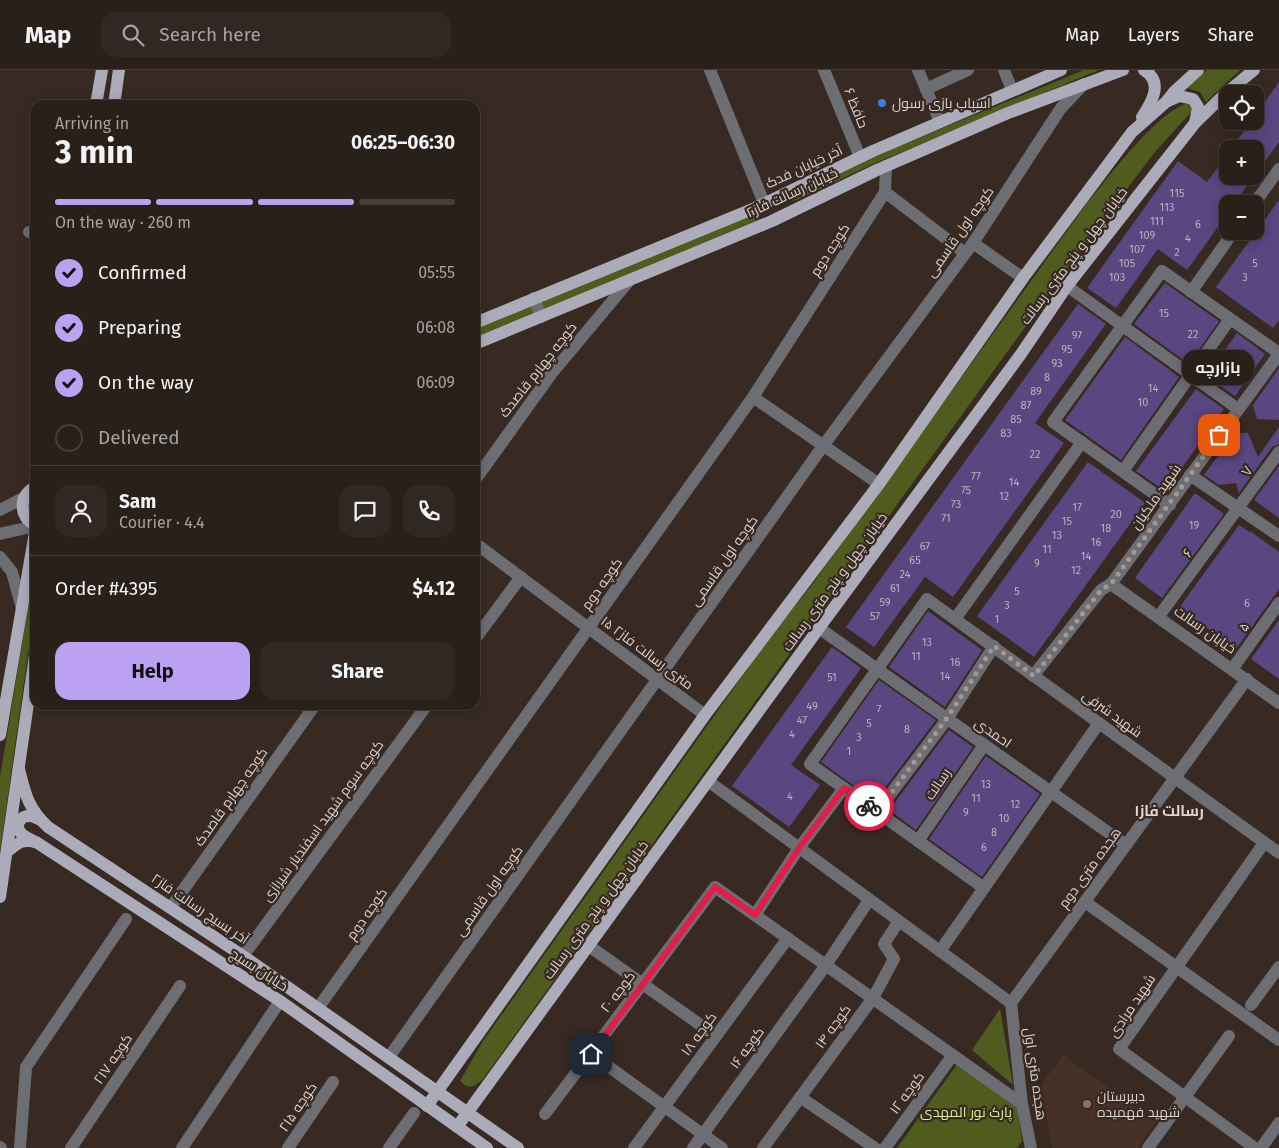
<!DOCTYPE html>
<meta charset="utf-8">
<style>
:root{--surface:#2a201a;--page:#322823;--text:#f1f3f6;--muted:#a5a3a2;--line:#463e39;--accent:#bca0f2}
body{margin:0;font-family:"Fira Sans",Cairo,sans-serif;background:var(--page);color:var(--text);height:100vh;display:flex;flex-direction:column;font-size:19px;white-space:nowrap}
*{box-sizing:border-box;margin:0}
p{font-size:16px;color:var(--muted)}
.icon{flex:none;width:28px;height:28px;fill:none;stroke:currentColor;stroke-width:2;stroke-linecap:round;stroke-linejoin:round}
.map{position:relative;flex:1;overflow:hidden}
.panel{position:absolute;left:30px;top:30px;width:450px;height:610px;display:flex;flex-direction:column;background:var(--surface);border-radius:15px;box-shadow:0 2px 12px #0003,0 0 0 1px var(--line)}
.panel>*{flex:none}
.tools{position:absolute;left:1219px;top:15px;display:grid;gap:10px}
.tools a{display:grid;place-items:center;width:45px;height:45px;border-radius:10px;background:var(--surface);box-shadow:0 2px 12px #0003,0 0 0 1px var(--line);font-size:25px}
.pin{position:absolute;display:grid;place-items:center;width:42px;height:42px;color:#fff;margin:-21px;border-radius:10px;box-shadow:0 2px 8px #0006}
.courier{position:absolute;display:grid;place-items:center;width:50px;height:50px;margin:-25px;border:4px solid #e11d48;border-radius:50%;background:#fff;color:#222;box-shadow:0 1px 6px #0007}
.bubble{position:absolute;height:35px;border-radius:15px;background:var(--surface);box-shadow:0 2px 12px #0003,0 0 0 1px var(--line);font-size:16px;font-weight:700;line-height:35px;text-align:center}
.overview em{font-style:normal;font-weight:700}
.overview div{display:flex;flex-direction:column-reverse}
.overview{display:flex;align-items:center;justify-content:space-between;height:85px;padding:0 25px}
h1{font-size:32px;font-weight:700;line-height:38px}
.bar{display:grid;grid-template-columns:repeat(4,1fr);gap:8px 5px;align-content:center;height:60px;padding:0 25px}
.bar i{height:6px;border-radius:4px;background:var(--line)}
.bar .active{background:var(--accent)}
.bar p{grid-column:span 4}
.line{display:flex;align-items:center;gap:12px;padding:0 25px;border-top:1px solid var(--line)}
.line div{flex:1}
.round{display:grid;place-items:center;flex:none;width:52px;height:52px;border-radius:15px;background:var(--page)}
ol{padding:0 25px;list-style:none}
li{display:flex;align-items:center;gap:15px;height:55px}
li p{margin-inline-start:auto}
li .icon{padding:5px;border-radius:50%;background:var(--accent);color:#111;stroke-width:4}
li:last-child{color:var(--muted)}
li i{width:28px;height:28px;border:2px solid var(--line);border-radius:50%}
.cta{display:flex;gap:10px;margin-top:auto;padding:10px 25px}
.cta a{flex:1;height:58px;border-radius:15px;background:var(--accent);color:#111;font-size:20px;font-weight:700;line-height:58px;text-align:center}
.cta a+a{background:var(--page);color:var(--text)}
header{display:flex;align-items:center;gap:30px;box-sizing:border-box;height:70px;padding:0 25px;background:var(--surface);border-bottom:1px solid var(--line)}
header strong{font-size:24px}
nav{display:flex;gap:28px;margin-inline-start:auto;font-size:18px}
.search{width:350px;height:45px;background:var(--page);display:flex;align-items:center;gap:12px;box-sizing:border-box;padding:0 18px;border-radius:15px;color:var(--muted);font-size:19px}
.map>svg:first-child{display:block}
.built{fill:#463127}
.green{fill:#4f5c1e}
.building{fill:#5a4680}
.lines{fill:none;stroke-linecap:round;stroke-linejoin:round}
.minor{stroke:#6d6d74;stroke-width:12}
.major{stroke:#ababba;stroke-width:12}
.done{stroke:#a39892;stroke-width:5;stroke-dasharray:0 9}
.route{stroke:#e11d48;stroke-width:6}
.shop-dot{fill:#3f7fe0;stroke:#382a23;stroke-width:2}
.education-dot{fill:#8d6e63;stroke:#382a23;stroke-width:2}
.labels{text-anchor:middle;dominant-baseline:central;stroke-width:4.5;stroke-linejoin:round;paint-order:stroke}
.number-label{font-size:11px;fill:#bcb0ba}
.poi-label{font-size:14px;fill:#ddd3ce;stroke:#382a23;text-anchor:start}
.street-label{font-size:14px;fill:#ddd3ce;stroke:#382a23}
.park-label{font-size:14px;fill:#d8ef8f;stroke:#382a23}
.neighbourhood-label{font-size:15px;font-weight:bold;fill:#e7d4cb;stroke:#382a23}
</style>
<header>
<strong>Map</strong>
<div class="search"><svg class="icon" aria-label="search" viewBox="0 0 24 24"><circle cx="10" cy="10" r="6"/><path d="M15 15l6 6"/></svg>Search here</div>
<nav><a>Map</a><a>Layers</a><a>Share</a></nav>
</header>
<div class="map">
<svg width="1279" height="1078" viewBox="0 0 1279 1078">
<rect width="100%" height="100%" fill="#382a23"/>
<path class="built" d="M1063,985L1156,1052L1138,1078H1052L1041,1015Z"/>
<g class="green">
<path d="M1084,0H1099L873,94L799,129L791,131L790,128L894,78Z"/>
<path d="M1207,0H1240L1206,32L1200,22L1187,18Z"/>
<path d="M1187,33L1191,37L1192,41L1154,83L1080,181L483,1009C475,1016 469,1021 460,1011L483,971L768,570L811,516L1085,136C1108,108 1154,45 1187,33Z"/>
<path d="M758,141L760,149L475,269V258Z"/>
<path d="M35,497V534L0,782V707Z"/>
<path d="M1000,939L1013,1015L972,980Z"/>
<path d="M958,993L1017,1035L1022,1071L1017,1078H897Z"/>
</g>
<g class="building">
<path d="M1279,12V72L1255,105V79H1231L1251,51H1255V46Z"/>
<path d="M1228,84V106H1254L1234,134H1228V143L1187,200L1158,179L1116,238L1087,218L1178,91L1207,112Z"/>
<path d="M1279,130V250L1273,258L1216,217Z"/>
<path d="M1165,213L1219,251L1189,294L1134,254Z"/>
<path d="M1078,234L1106,254L1035,353L1064,373L953,527L925,507L874,577L846,557Z"/>
<path d="M1237,263L1265,284L1235,326L1206,306Z"/>
<path d="M1125,267L1179,307L1121,390L1065,350Z"/>
<path d="M1279,298V350L1257,349L1253,335Z"/>
<path d="M1196,319L1224,339L1165,421L1136,401Z"/>
<path d="M1279,357V374L1272,377L1239,423L1236,413L1219,415L1204,405L1234,363H1248L1258,387Z"/>
<path d="M1088,392L1145,433L1034,587L977,546Z"/>
<path d="M1279,396V448L1254,430Z"/>
<path d="M1195,423L1224,444L1162,528L1135,508Z"/>
<path d="M1239,455L1251,463L1250,461L1279,482V519L1236,579L1179,538Z"/>
<path d="M928,541L982,580L945,637L889,597Z"/>
<path d="M1279,550V609L1251,589Z"/>
<path d="M832,577L861,598L791,695L820,715L789,757L732,716Z"/>
<path d="M879,610L936,650L875,731L821,692Z"/>
<path d="M949,660L973,677L916,760L889,740Z"/>
<path d="M986,686L1040,724L982,807L929,769Z"/>
</g>
<g class="lines">
<g class="minor">
<path d="M710,0L764,133"/>
<path d="M824,0L860,87"/>
<path d="M918,0L940,52"/>
<path d="M1004,0L1012,20"/>
<path d="M926,19L968,0"/>
<path d="M885,122L965,183"/>
<path d="M1254,134L1279,99"/>
<path d="M29,162L35,163"/>
<path d="M973,173L1023,208"/>
<path d="M1067,216L1238,339"/>
<path d="M1191,222L1234,161"/>
<path d="M534,228L541,247"/>
<path d="M753,327L879,414"/>
<path d="M1123,401L1230,249"/>
<path d="M1190,405L1279,466"/>
<path d="M475,410L552,303L629,211"/>
<path d="M1170,435L1053,352L1162,201L1279,283"/>
<path d="M0,440L25,427"/>
<path d="M0,464L35,456"/>
<path d="M475,473L705,645"/>
<path d="M0,487L12,502L22,539"/>
<path d="M1111,514L1279,633"/>
<path d="M1159,546L1279,382"/>
<path d="M955,549L1082,372"/>
<path d="M819,558L1126,775"/>
<path d="M475,569L521,507"/>
<path d="M1233,598L1279,533"/>
<path d="M1033,606L1101,520L1111,514L1279,284"/>
<path d="M708,711L1011,933"/>
<path d="M877,742L947,649L994,576"/>
<path d="M918,771L984,675"/>
<path d="M984,818L810,694L927,529L1279,783"/>
<path d="M1085,832L1279,970"/>
<path d="M171,837L315,635"/>
<path d="M755,845L799,778L844,718"/>
<path d="M589,876L716,966"/>
<path d="M940,881L1099,653"/>
<path d="M243,886L427,635"/>
<path d="M1011,933L1247,609"/>
<path d="M1011,933L1022,1034L1031,1078"/>
<path d="M1251,935L1279,897"/>
<path d="M318,938L753,327L885,122L886,96"/>
<path d="M591,984L722,1078"/>
<path d="M389,987L823,376L973,173L1061,38L1084,14"/>
<path d="M800,1027L875,1078"/>
<path d="M545,1044L715,817L1022,1034"/>
<path d="M0,1077L1,1078"/>
<path d="M20,1078L26,997L126,849"/>
<path d="M71,1078L180,916"/>
<path d="M182,1078L280,931"/>
<path d="M288,1078L333,1012"/>
<path d="M389,1078L414,1043"/>
<path d="M634,1078L788,868"/>
<path d="M693,1078L826,895L869,830"/>
<path d="M763,1078L873,928L894,889L884,874L899,851"/>
<path d="M885,1078L953,985"/>
<path d="M1148,1078L1229,966"/>
<path d="M1255,1078L1119,979L1264,773"/>
<path d="M1261,1078L1279,1053"/>
</g>
<g class="major">
<path d="M1168,31L1179,26L1193,29L1198,37L1195,53"/>
<path d="M96,35L102,0"/>
<path d="M114,35L119,0"/>
<path d="M1142,47C1152,32 1164,12 1144,0"/>
<path d="M475,253L755,138L873,81L1061,0"/>
<path d="M475,274L772,151L877,100L1008,43L1123,0"/>
<path d="M35,417C19,426 18,446 35,455"/>
<path d="M0,665L35,462"/>
<path d="M19,699C25,723 28,739 48,757L243,886L518,1078"/>
<path d="M35,772C31,769 24,767 21,763C14,756 20,745 30,746C33,746 38,749 41,750"/>
<path d="M8,781C19,772 22,769 36,772L280,931L487,1078"/>
<path d="M0,827L35,585"/>
<path d="M427,1036L705,645L879,414L1023,208L1132,62L1166,32L1174,22L1198,0"/>
<path d="M457,1057L819,558L1021,284L1067,216L1195,53L1225,24L1254,0"/>
</g>
</g>
<g class="lines">
<path class="done" d="M869,736L877,742L947,648L994,576L1034,606L1101,520L1111,514L1219,365"/>
<path class="route" d="M591,984L715,817L755,845L799,778L844,718L869,736"/>
</g>
<circle class="shop-dot" cx="882" cy="33" r="5"/>
<circle class="education-dot" cx="1087" cy="1034" r="5"/>
<g class="labels">
<g class="number-label">
<text x="1177" y="123">115</text>
<text x="1167" y="137">113</text>
<text x="1157" y="151">111</text>
<text x="1198" y="154">6</text>
<text x="1147" y="165">109</text>
<text x="1188" y="168">4</text>
<text x="1137" y="179">107</text>
<text x="1177" y="182">2</text>
<text x="1127" y="193">105</text>
<text x="1255" y="193">5</text>
<text x="1117" y="207">103</text>
<text x="1245" y="207">3</text>
<text x="1164" y="243">15</text>
<text x="1193" y="264">22</text>
<text x="1077" y="265">97</text>
<text x="1067" y="279">95</text>
<text x="1057" y="293">93</text>
<text x="1047" y="307">8</text>
<text x="1153" y="318">14</text>
<text x="1036" y="321">89</text>
<text x="1143" y="332">10</text>
<text x="1026" y="335">87</text>
<text x="1016" y="349">85</text>
<text x="1006" y="363">83</text>
<text x="1035" y="384">22</text>
<text x="976" y="406">77</text>
<text x="1014" y="412">14</text>
<text x="966" y="420">75</text>
<text x="1004" y="426">12</text>
<text x="956" y="434">73</text>
<text x="1077" y="437">17</text>
<text x="1116" y="444">20</text>
<text x="946" y="448">71</text>
<text x="1067" y="451">15</text>
<text x="1194" y="455">19</text>
<text x="1106" y="458">18</text>
<text x="1057" y="465">13</text>
<text x="1096" y="472">16</text>
<text x="925" y="476">67</text>
<text x="1047" y="479">11</text>
<text x="1086" y="486">14</text>
<text x="915" y="490">65</text>
<text x="1037" y="493">9</text>
<text x="1076" y="500">12</text>
<text x="905" y="504">24</text>
<text x="895" y="518">61</text>
<text x="1017" y="521">5</text>
<text x="885" y="532">59</text>
<text x="1247" y="533">6</text>
<text x="1007" y="535">3</text>
<text x="875" y="546">57</text>
<text x="997" y="549">1</text>
<text x="927" y="572">13</text>
<text x="916" y="586">11</text>
<text x="955" y="592">16</text>
<text x="945" y="606">14</text>
<text x="832" y="607">51</text>
<text x="812" y="636">49</text>
<text x="879" y="639">7</text>
<text x="802" y="650">47</text>
<text x="869" y="653">5</text>
<text x="907" y="659">8</text>
<text x="792" y="664">4</text>
<text x="859" y="667">3</text>
<text x="849" y="681">1</text>
<text x="986" y="714">13</text>
<text x="790" y="726">4</text>
<text x="976" y="728">11</text>
<text x="1015" y="734">12</text>
<text x="966" y="742">9</text>
<text x="1004" y="748">10</text>
<text x="994" y="762">8</text>
<text x="984" y="777">6</text>
</g>
<g class="poi-label">
<text x="892" y="33">اسباب بازی رسول</text>
<text x="1097" y="1026">دبیرستان<tspan x="1097" dy="16">شهید فهمیده</tspan></text>
</g>
<g class="street-label">
<text transform="translate(856 38) rotate(68)">حافظ ۶</text>
<text transform="translate(804 97) rotate(-25)">آخر خیابان فدک</text>
<text transform="translate(792 123) rotate(-25)">خیابان رسالت فاز۲</text>
<text transform="translate(960 162) rotate(-55)">کوچه اول قاسمی</text>
<text transform="translate(830 180) rotate(-57)">کوچه دوم</text>
<text transform="translate(1074 186) rotate(-53)">خیابان چهل و پنج متری رسالت</text>
<text transform="translate(538 300) rotate(-52)">کوچه چهارم قاصدک</text>
<text transform="translate(1247 401) rotate(-55)">۷</text>
<text transform="translate(1156 427) rotate(-55)">شهید ملکیان</text>
<text transform="translate(1188 483) rotate(-53)">۶</text>
<text transform="translate(724 491) rotate(-55)">کوچه اول قاسمی</text>
<text transform="translate(835 512) rotate(-54)">خیابان چهل و پنج متری رسالت</text>
<text transform="translate(602 514) rotate(-55)">کوچه دوم</text>
<text transform="translate(1244 557) rotate(-54)">۵</text>
<text transform="translate(1205 560) rotate(35)">خیابان رسالت</text>
<text transform="translate(647 583) rotate(37)">۱۵ متری رسالت فاز۲</text>
<text transform="translate(1112 644) rotate(36)">شهید شرفی</text>
<text transform="translate(993 663) rotate(35)">احمدی</text>
<text transform="translate(938 714) rotate(-56)">رسالت</text>
<text transform="translate(231 727) rotate(-55)">کوچه چهارم قاصدک</text>
<text transform="translate(323 751) rotate(-54)">کوچه سوم شهید اسفندیار شیرازی</text>
<text transform="translate(1090 798) rotate(-54)">هجده متری دوم</text>
<text transform="translate(489 821) rotate(-55)">کوچه اول قاسمی</text>
<text transform="translate(200 839) rotate(34)">آخر بسیج رسالت فاز۲</text>
<text transform="translate(596 840) rotate(-54)">خیابان چهل و پنج متری رسالت</text>
<text transform="translate(367 844) rotate(-55)">کوچه دوم</text>
<text transform="translate(259 900) rotate(33)">خیابان بسیج</text>
<text transform="translate(618 922) rotate(-53)">۲۰ کوچه</text>
<text transform="translate(1132 936) rotate(-56)">شهید مرادی</text>
<text transform="translate(832 958) rotate(-54)">‍‍ ۱۴ کوچه</text>
<text transform="translate(699 964) rotate(-54)">۱۸ کوچه</text>
<text transform="translate(747 978) rotate(-54)">۱۶ کوچه</text>
<text transform="translate(113 989) rotate(-56)">کوچه ۲۱۷</text>
<text transform="translate(1035 1004) rotate(82)">هجده متری اول</text>
<text transform="translate(907 1023) rotate(-54)">۱۲ کوچه</text>
<text transform="translate(298 1037) rotate(-56)">کوچه ۲۱۵</text>
</g>
<g class="park-label">
<text x="966" y="1042">پارک نور المهدی</text>
</g>
<g class="neighbourhood-label">
<text x="1169" y="741">رسالت فاز۱</text>
</g>
</g>
</svg>
<div class="tools">
<a><svg class="icon" aria-label="locate" viewBox="0 0 24 24"><circle cx="12" cy="12" r="6"/><path d="M12 2v4M12 18v4M2 12h4M18 12h4"/></svg></a>
<a>+</a>
<a>−</a>
</div>
<div class="pin" style="left:1219px;top:365px;background:#ea580c"><svg class="icon" aria-label="bag" viewBox="0 0 24 24"><path d="M5 8h14l-1 12H6zM9 8a3 3 0 0 1 6 0"/></svg></div>
<div class="pin" style="left:591px;top:984px;background:#1f2937"><svg class="icon" aria-label="home" viewBox="0 0 24 24"><path d="M3 11l9-7 9 7M6 9v11h12V9"/></svg></div>
<div class="courier" style="left:869px;top:736px"><svg class="icon" aria-label="bike" viewBox="0 0 24 24"><circle cx="6" cy="16" r="4"/><circle cx="18" cy="16" r="4"/><path d="M6 16l4-8h5l3 8M10 8l3 8H6M13 5h3"/></svg></div>
<div class="bubble" style="left:1182px;top:280px;width:72px">بازارچه</div>
<section class="panel">
<div class="overview"><div><h1>3 min</h1><p>Arriving in</p></div><em>06:25–06:30</em></div>
<div class="bar"><i class="active"></i><i class="active"></i><i class="active"></i><i></i><p>On the way · 260 m</p></div>
<ol>
<li><svg class="icon" aria-label="check" viewBox="0 0 24 24"><path d="M5 12l5 5 9-10"/></svg>Confirmed<p>05:55</p></li>
<li><svg class="icon" aria-label="check" viewBox="0 0 24 24"><path d="M5 12l5 5 9-10"/></svg>Preparing<p>06:08</p></li>
<li><svg class="icon" aria-label="check" viewBox="0 0 24 24"><path d="M5 12l5 5 9-10"/></svg>On the way<p>06:09</p></li>
<li><i></i>Delivered</li>
</ol>
<div class="line" style="height:90px"><a class="round"><svg class="icon" aria-label="person" viewBox="0 0 24 24"><circle cx="12" cy="8" r="4"/><path d="M4 21q1-7 8-7t8 7"/></svg></a><div><b>Sam</b><p>Courier · 4.4</p></div><a class="round"><svg class="icon" aria-label="chat" viewBox="0 0 24 24"><path d="M4 5h16v11H9l-5 4z"/></svg></a><a class="round"><svg class="icon" aria-label="phone" viewBox="0 0 24 24"><path d="M5 4h4l2 5-3 2q2 4 5 5l2-3 5 2v4C11 20 4 13 5 4z"/></svg></a></div>
<div class="line" style="height:65px"><div>Order #4395</div><b>$4.12</b></div>
<div class="cta"><a>Help</a><a>Share</a></div>
</section>
</div>
